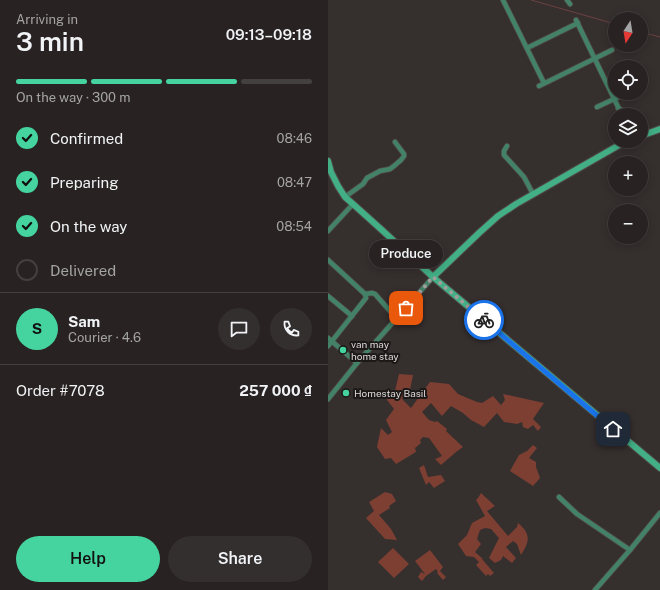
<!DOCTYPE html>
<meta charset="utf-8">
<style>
:root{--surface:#282322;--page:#342f2f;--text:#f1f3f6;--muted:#a5a4a5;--line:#444040;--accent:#45d49f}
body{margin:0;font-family:"Public Sans",sans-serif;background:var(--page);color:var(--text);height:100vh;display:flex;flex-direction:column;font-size:15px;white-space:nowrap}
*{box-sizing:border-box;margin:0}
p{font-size:13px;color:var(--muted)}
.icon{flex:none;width:22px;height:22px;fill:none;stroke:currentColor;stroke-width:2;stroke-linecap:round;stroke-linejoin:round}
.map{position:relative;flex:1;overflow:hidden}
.details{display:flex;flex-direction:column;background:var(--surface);width:328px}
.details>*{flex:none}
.needle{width:26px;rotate:192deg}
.controls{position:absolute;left:280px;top:12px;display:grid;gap:8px}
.controls a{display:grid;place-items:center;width:40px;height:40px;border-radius:50%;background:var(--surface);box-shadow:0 2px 10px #0003,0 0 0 1px var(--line);font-size:20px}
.pin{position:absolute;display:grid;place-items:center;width:34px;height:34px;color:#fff;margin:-17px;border-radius:8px;box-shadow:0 2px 6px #0006}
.courier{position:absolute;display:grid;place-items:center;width:40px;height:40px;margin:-20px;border:3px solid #1a73e8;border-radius:50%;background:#fff;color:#222;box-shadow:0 1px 5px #0007}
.bubble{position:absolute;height:28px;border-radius:14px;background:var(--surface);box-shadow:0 2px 10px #0003,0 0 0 1px var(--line);font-size:13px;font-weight:600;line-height:28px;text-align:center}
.headline em{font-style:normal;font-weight:600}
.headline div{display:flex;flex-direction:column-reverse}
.headline{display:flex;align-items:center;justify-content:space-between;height:68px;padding:0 16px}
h1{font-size:26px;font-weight:600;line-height:30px}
.bar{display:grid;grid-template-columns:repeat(4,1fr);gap:6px 4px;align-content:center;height:48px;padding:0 16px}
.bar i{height:5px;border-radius:3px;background:var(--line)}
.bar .active{background:var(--accent)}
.bar p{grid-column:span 4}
.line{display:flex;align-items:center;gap:10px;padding:0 16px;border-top:1px solid var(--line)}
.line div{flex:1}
.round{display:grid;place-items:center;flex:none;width:42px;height:42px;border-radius:21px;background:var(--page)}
ol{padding:0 16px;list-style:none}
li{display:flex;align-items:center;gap:12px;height:44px}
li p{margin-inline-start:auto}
li .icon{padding:4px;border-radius:50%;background:var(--accent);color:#111;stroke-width:4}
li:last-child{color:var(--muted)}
li i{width:22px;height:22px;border:2px solid var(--line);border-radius:50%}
.button{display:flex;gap:8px;margin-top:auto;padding:8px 16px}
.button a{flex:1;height:46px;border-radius:24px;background:var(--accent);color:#111;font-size:16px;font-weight:600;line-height:46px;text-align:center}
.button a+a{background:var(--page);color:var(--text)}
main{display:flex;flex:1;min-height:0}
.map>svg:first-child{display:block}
.green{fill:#7e3f33}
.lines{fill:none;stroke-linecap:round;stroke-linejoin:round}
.stream{stroke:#6d4141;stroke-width:1}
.street-casing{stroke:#504a49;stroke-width:6}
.secondary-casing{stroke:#504a49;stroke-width:8}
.street{stroke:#438267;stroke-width:4.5}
.secondary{stroke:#42af85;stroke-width:6}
.done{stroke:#a39e9d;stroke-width:4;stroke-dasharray:0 7.2}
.route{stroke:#1a73e8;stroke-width:5}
.poi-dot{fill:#45d49f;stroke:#1b1817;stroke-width:1.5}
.labels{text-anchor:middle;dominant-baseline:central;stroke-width:4;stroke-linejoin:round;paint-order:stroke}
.poi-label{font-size:10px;fill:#dedad9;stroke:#1b1817;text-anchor:start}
</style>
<main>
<section class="details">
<div class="headline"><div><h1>3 min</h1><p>Arriving in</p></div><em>09:13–09:18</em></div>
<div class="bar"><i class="active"></i><i class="active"></i><i class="active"></i><i></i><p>On the way · 300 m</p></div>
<ol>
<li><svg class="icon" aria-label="check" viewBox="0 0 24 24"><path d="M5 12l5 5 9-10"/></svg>Confirmed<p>08:46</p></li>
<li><svg class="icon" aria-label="check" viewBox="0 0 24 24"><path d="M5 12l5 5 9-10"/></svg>Preparing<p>08:47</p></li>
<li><svg class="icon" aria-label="check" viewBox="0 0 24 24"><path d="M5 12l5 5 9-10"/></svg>On the way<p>08:54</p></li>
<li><i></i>Delivered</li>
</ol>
<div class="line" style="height:72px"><b class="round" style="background:var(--accent);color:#111">S</b><div><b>Sam</b><p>Courier · 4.6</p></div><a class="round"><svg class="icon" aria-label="chat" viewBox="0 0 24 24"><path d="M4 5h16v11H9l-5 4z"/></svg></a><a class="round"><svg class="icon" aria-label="phone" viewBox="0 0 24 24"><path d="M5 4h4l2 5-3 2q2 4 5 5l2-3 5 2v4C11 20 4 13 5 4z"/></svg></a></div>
<div class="line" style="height:52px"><div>Order #7078</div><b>257 000 ₫</b></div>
<div class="button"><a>Help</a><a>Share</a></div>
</section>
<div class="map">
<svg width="332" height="590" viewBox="0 0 332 590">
<rect width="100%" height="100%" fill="#352f2e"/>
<g class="green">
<path d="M71,374L85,375L82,390L74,399L83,408L102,382L121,384L130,394L149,402L154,403L165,396L173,405L177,400L175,394L216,403L205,419L213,427L210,431L205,425L200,429L195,427L194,422L189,424L176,422L169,413L156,427L143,420L135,413L123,406L114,416L103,403L94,412L101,420L107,422L109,421L119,429L118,431L135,447L128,452L113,465L107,459L114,456L101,438L95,437L92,440L93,443L87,448L88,452L68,464L63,458L57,459L49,447L53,428L60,435L64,432L58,420L66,409L59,400L61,390L67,391Z"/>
<path d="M205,445L209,448L201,458L208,462V467L212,478L205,486L182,471L191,455L199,451Z"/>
<path d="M96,465L100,477L113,475L117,481L106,488L101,482L98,485L91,468Z"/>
<path d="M57,492L64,494L68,501L61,506L62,508L51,515L63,529L69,540L57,539L38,518L46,511L41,502Z"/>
<path d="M153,493L167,506L159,511L180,536L189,527L190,523C203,534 202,541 193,555L189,544L185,541L178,547L188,558L184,563L175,556L173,560L167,563L161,558L171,538L163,529L157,528L152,530L149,539L153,544L147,552L155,559H154L166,573L162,576L160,574L158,576L148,565L151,562L146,557L138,556L130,544L139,535L144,523L157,516L148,500L150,498Z"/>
<path d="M65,548L81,564L66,578L50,562Z"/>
<path d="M102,550L115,567L112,571L118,577L115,580L109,573L110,572L108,569L98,576L94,581L90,577L93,572L97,574L87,561Z"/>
</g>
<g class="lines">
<g class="stream">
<path d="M203,0L287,24"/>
<path d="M313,32L332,37"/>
</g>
<g class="street-casing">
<g id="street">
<path d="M175,0L216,83"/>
<path d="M239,0L242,4"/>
<path d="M248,20L292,111"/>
<path d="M199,48L250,23"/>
<path d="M211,86L284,50"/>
<path d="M269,107L299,93"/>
<path d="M290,108L297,112L300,115"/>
<path d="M179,146L176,151V155L196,177L205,194"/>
<path d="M17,197L35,184L39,178L52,171L62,169L66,166L73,160L76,156V154L67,142"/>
<path d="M0,231L25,204"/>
<path d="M0,260L37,294L38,298L0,346"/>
<path d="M37,294L44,293L47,294L69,319"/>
<path d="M0,296L24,316"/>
<path d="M0,338L29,363"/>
<path d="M0,399L29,363L105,277"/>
<path d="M231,497L249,514L302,550"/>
<path d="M267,590L302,550L332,513"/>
</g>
</g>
<g class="secondary-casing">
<g id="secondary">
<path d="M313,136L332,129"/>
<path d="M0,161L3,172L10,186L17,197L25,204L55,231L105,277L332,468"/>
<path d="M105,277L151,233L170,216L188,204L293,144L301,141"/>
</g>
</g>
<use href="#street" class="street"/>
<use href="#secondary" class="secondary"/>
</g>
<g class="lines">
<path class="done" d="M78,308L105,277L156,320"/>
<path class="route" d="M156,320L285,429"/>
</g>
<g class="poi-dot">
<circle cx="15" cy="350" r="4"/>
<circle cx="18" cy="393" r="4"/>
</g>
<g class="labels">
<g class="poi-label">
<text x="23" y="344">van may<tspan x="23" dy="12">home stay</tspan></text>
<text x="26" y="393">Homestay Basil</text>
</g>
</g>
</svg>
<div class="controls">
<a><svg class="needle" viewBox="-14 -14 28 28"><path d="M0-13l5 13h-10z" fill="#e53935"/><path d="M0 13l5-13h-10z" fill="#a5a4a5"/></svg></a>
<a><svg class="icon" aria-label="locate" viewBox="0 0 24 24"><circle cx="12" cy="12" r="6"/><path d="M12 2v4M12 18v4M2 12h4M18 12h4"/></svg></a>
<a><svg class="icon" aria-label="layers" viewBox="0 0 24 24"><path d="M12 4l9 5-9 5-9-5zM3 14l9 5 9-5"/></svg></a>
<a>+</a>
<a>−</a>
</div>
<div class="pin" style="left:78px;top:308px;background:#ea580c"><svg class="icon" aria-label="bag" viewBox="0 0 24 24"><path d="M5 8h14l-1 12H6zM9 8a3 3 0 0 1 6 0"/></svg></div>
<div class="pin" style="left:285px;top:429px;background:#1f2937"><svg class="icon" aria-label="home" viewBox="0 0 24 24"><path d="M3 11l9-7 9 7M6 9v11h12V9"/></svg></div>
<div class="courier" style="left:156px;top:320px"><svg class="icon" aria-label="bike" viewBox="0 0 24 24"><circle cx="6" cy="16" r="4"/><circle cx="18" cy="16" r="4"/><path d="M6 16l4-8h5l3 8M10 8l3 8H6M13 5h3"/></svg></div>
<div class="bubble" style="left:41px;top:240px;width:74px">Produce</div>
</div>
</main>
